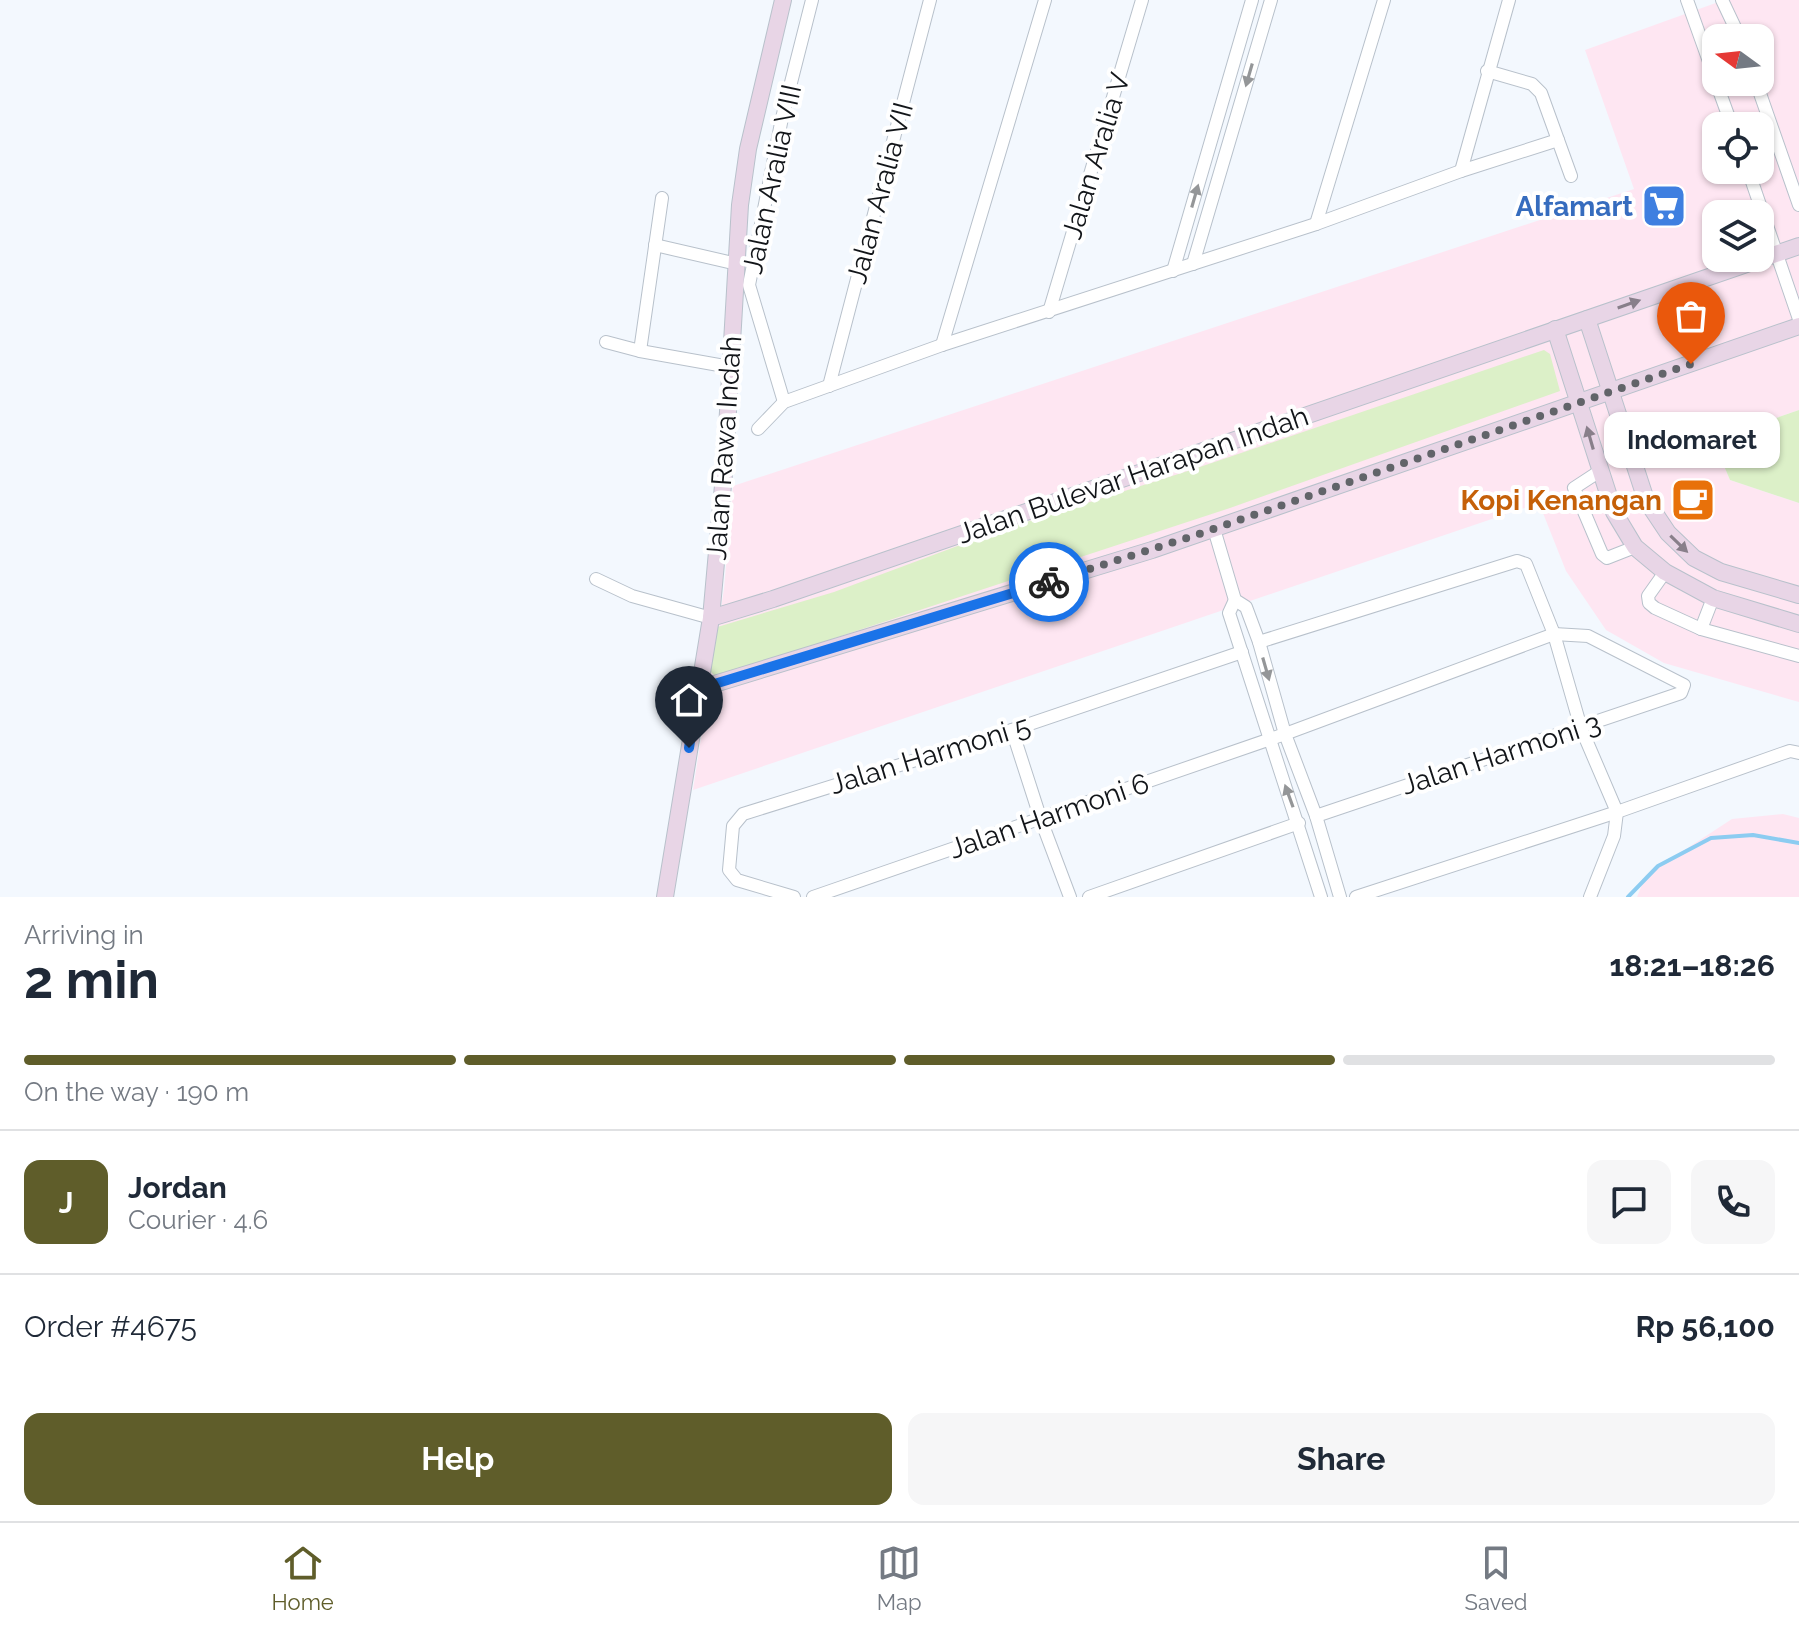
<!DOCTYPE html>
<meta charset="utf-8">
<style>
:root{--surface:#fff;--page:#f6f6f7;--text:#1f2937;--muted:#747a83;--line:#e0e1e3;--accent:#5f5d2a}
body{margin:0;font-family:Raleway,sans-serif;background:var(--page);color:var(--text);height:100vh;display:flex;flex-direction:column;font-size:30px;white-space:nowrap}
*{box-sizing:border-box;margin:0}
p{font-size:26px;color:var(--muted)}
.icon{flex:none;width:44px;height:44px;fill:none;stroke:currentColor;stroke-width:2;stroke-linecap:round;stroke-linejoin:round}
.map{position:relative;height:897px;overflow:hidden}
.drawer{display:flex;flex-direction:column;background:var(--surface);flex:1}
.drawer>*{flex:none}
.needle{width:52px;rotate:285deg}
.buttons{position:absolute;left:1702px;top:24px;display:grid;gap:16px}
.buttons a{display:grid;place-items:center;width:72px;height:72px;border-radius:16px;background:var(--surface);box-shadow:0 2px 6px #0004;font-size:40px}
.pin{position:absolute;display:grid;place-items:center;width:68px;height:68px;color:#fff;margin:-82px -34px;border-radius:50% 50% 50% 0;rotate:-45deg;box-shadow:0 0 8px #0007}
.pin .icon{rotate:45deg}
.courier{position:absolute;display:grid;place-items:center;width:80px;height:80px;margin:-40px;border:6px solid #1a73e8;border-radius:50%;background:#fff;color:#222;box-shadow:0 2px 10px #0007}
.bubble{position:absolute;height:56px;border-radius:16px;background:var(--surface);box-shadow:0 2px 6px #0004;font-size:26px;font-weight:700;line-height:56px;text-align:center}
.headline em{font-style:normal;font-weight:700}
.headline div{display:flex;flex-direction:column-reverse}
.headline{display:flex;align-items:center;justify-content:space-between;height:136px;padding:0 24px}
h1{font-size:52px;font-weight:700;line-height:60px}
.bar{display:grid;grid-template-columns:repeat(4,1fr);gap:12px 8px;align-content:center;height:96px;padding:0 24px}
.bar i{height:10px;border-radius:6px;background:var(--line)}
.bar .on{background:var(--accent)}
.bar p{grid-column:span 4}
.line{display:flex;align-items:center;gap:20px;padding:0 24px;border-top:2px solid var(--line)}
.line div{flex:1}
.round{display:grid;place-items:center;flex:none;width:84px;height:84px;border-radius:16px;background:var(--page)}
.primary-button{display:flex;gap:16px;margin-top:auto;padding:16px 24px}
.primary-button a{flex:1;height:92px;border-radius:16px;background:var(--accent);color:#fff;font-size:32px;font-weight:700;line-height:92px;text-align:center}
.primary-button a+a{background:var(--page);color:var(--text)}
.tab-bar{display:flex;justify-content:space-around;align-items:center;height:112px;border-top:2px solid var(--line);background:var(--surface);font-size:22px;color:var(--muted)}
.tab-bar a{display:grid;justify-items:center;gap:4px}
.tab-bar .on{color:var(--accent)}
.map>svg:first-child{display:block}
.commercial{fill:#fee6f2;fill-rule:evenodd}
.green{fill:#dcf0c8}
.lines{fill:none;stroke-linecap:round;stroke-linejoin:round}
.stream{stroke:#8cccf1;stroke-width:4}
.street-casing{stroke:#b8c1cb;stroke-width:14}
.secondary-casing{stroke:#b8c1cb;stroke-width:18}
.street{stroke:#fff;stroke-width:12}
.secondary{stroke:#e8d5e6;stroke-width:16}
.oneway{fill:#949698}
.oneway2{fill:#887f8a}
.done{stroke:#616469;stroke-width:8;stroke-dasharray:0 14.4}
.route{stroke:#1a73e8;stroke-width:10}
.labels{text-anchor:middle;dominant-baseline:central;stroke-width:8;stroke-linejoin:round;paint-order:stroke}
.street-label{font-size:28px;fill:#121519;stroke:#fff}
.shop-label{font-size:28px;font-weight:bold;fill:#366cbe;stroke:#fff;text-anchor:end}
.food-label{font-size:28px;font-weight:bold;fill:#c56008;stroke:#fff;text-anchor:end}
</style>
<div class="map">
<svg width="1799" height="897" viewBox="0 0 1799 897">
<rect width="100%" height="100%" fill="#f3f8fe"/>
<g class="commercial">
<path d="M1724,0H1799V410L1713,440L1730,480L1799,503V702L1664,663L1606,630L1566,571L1539,503L693,790L724,589L733,486L1634,189L1585,50ZM1716,38H1760V82H1716ZM1716,126H1760V170H1716ZM1716,214H1760V258H1716Z"/>
<path d="M1783,814L1799,818V897H1637L1646,875L1732,819Z"/>
</g>
<g class="green">
<path d="M1544,350L1550,354L1560,391L1230,508L716,677L709,670L714,628L834,592L995,532L1191,470Z"/>
<path d="M1799,410V503L1730,480L1713,440Z"/>
</g>
<g class="lines">
<path class="stream" d="M1628,897L1658,866L1711,838L1753,835L1799,843"/>
<g class="street-casing">
<g id="street">
<path d="M1687,0L1716,81"/>
<path d="M1722,0L1740,38"/>
<path d="M1487,71L1532,84L1541,93L1571,176"/>
<path d="M1716,82L1732,126"/>
<path d="M1756,82L1799,205"/>
<path d="M1748,170L1799,319"/>
<path d="M1461,171L1509,0"/>
<path d="M1316,224L1384,0"/>
<path d="M655,245L737,264"/>
<path d="M1193,264L1271,0"/>
<path d="M1173,271L1252,0"/>
<path d="M1049,312L1142,0"/>
<path d="M606,342L640,351L730,367"/>
<path d="M942,345L1045,0"/>
<path d="M640,351L662,198"/>
<path d="M829,386L930,0"/>
<path d="M784,402L749,285L782,118L812,0"/>
<path d="M758,429L784,402L942,345L1316,224L1461,171L1558,140"/>
<path d="M1600,471L1574,488L1602,554L1607,558L1635,547"/>
<path d="M1214,529L1235,600L1246,607L1259,642L1285,734L1316,816L1340,897"/>
<path d="M1665,572L1648,596L1649,603L1655,608L1701,629L1799,656"/>
<path d="M596,579L632,596L711,618"/>
<path d="M1235,600L1229,613L1321,897"/>
<path d="M1701,629L1713,598"/>
<path d="M1259,642L1517,561L1526,564L1554,634L1581,728L1617,812L1614,836L1590,897"/>
<path d="M1012,730L1041,820L1070,897"/>
<path d="M794,897L737,880L729,870L733,826L743,814L1012,730L1242,652"/>
<path d="M813,897L1285,734L1554,634L1588,636L1684,685L1681,693L1316,816"/>
<path d="M1089,897L1299,823"/>
<path d="M1356,897L1617,812L1781,754L1790,751L1799,753"/>
</g>
</g>
<g class="secondary-casing">
<g id="secondary">
<path d="M1587,319L1646,500L1668,533L1694,558L1721,572L1799,595"/>
<path d="M1555,329L1614,512L1635,547L1665,572L1713,598L1799,624"/>
<path d="M711,618L773,599L1799,246"/>
<path d="M698,689L1152,550L1799,326"/>
<path d="M665,897L711,618L725,463L740,205L748,149L783,0"/>
</g>
</g>
<use href="#street" class="street"/>
<use href="#secondary" class="secondary"/>
</g>
<defs><path id="oneway-solid" d="M-6-.8H1V-3.2L6.5 0L1 3.2V.8H-6Z" transform="scale(2)"/></defs>
<g class="oneway">
<use href="#oneway-solid" transform="translate(1249 75) rotate(106)"/>
<use href="#oneway-solid" transform="translate(1195 196) rotate(-74)"/>
<use href="#oneway-solid" transform="translate(1266 669) rotate(74)"/>
<use href="#oneway-solid" transform="translate(1289 796) rotate(-110)"/>
</g>
<g class="oneway2">
<use href="#oneway-solid" transform="translate(1629 304) rotate(-19)"/>
<use href="#oneway-solid" transform="translate(1590 438) rotate(-106)"/>
<use href="#oneway-solid" transform="translate(1679 544) rotate(44)"/>
</g>
<g class="lines">
<path class="done" d="M1049,582L1193,536L1691,364"/>
<path class="route" d="M689,748L698,689L1049,582"/>
</g>
<defs>
<g id="supermarket-square" transform="scale(2.3)"><rect x="-9" y="-9" width="18" height="18" rx="4" fill="#3f7fe0" stroke="#fff"/><path d="M-6-5.5h2.5l.6 2H6L4.5 2H-2.5L-4.4-4H-6ZM-1.5 3.2a1.3 1.3 0 1 0 .1 0ZM3 3.2a1.3 1.3 0 1 0 .1 0Z" fill="#fff"/></g>
<g id="cafe-square" transform="scale(2.3)"><rect x="-9" y="-9" width="18" height="18" rx="4" fill="#e8710a" stroke="#fff"/><path d="M-5.5-4.5H6V0H3Q3 3.5 0 3.5H-2.5Q-5.5 3.5-5.5 0ZM3-3.2v2h1.7v-2ZM-6 4.5H4V6H-6Z" fill="#fff"/></g>
</defs>
<g fill-rule="evenodd">
<use href="#supermarket-square" x="1664" y="206"/>
<use href="#cafe-square" x="1693" y="500"/>
</g>
<g class="labels">
<g class="street-label">
<text transform="translate(1096 156) rotate(-73)">Jalan Aralia V</text>
<text transform="translate(772 179) rotate(-78)">Jalan Aralia VIII</text>
<text transform="translate(880 193) rotate(-75)">Jalan Aralia VII</text>
<text transform="translate(724 448) rotate(-86)">Jalan Rawa Indah</text>
<text transform="translate(1133 475) rotate(-19)">Jalan Bulevar Harapan Indah</text>
<text transform="translate(1501 754) rotate(-18)">Jalan Harmoni 3</text>
<text transform="translate(930 755) rotate(-17)">Jalan Harmoni 5</text>
<text transform="translate(1049 816) rotate(-19)">Jalan Harmoni 6</text>
</g>
<g class="shop-label">
<text x="1633" y="206">Alfamart</text>
</g>
<g class="food-label">
<text x="1662" y="500">Kopi Kenangan</text>
</g>
</g>
</svg>
<div class="buttons">
<a><svg class="needle" viewBox="-14 -14 28 28"><path d="M0-13l5 13h-10z" fill="#e53935"/><path d="M0 13l5-13h-10z" fill="#747a83"/></svg></a>
<a><svg class="icon" aria-label="locate" viewBox="0 0 24 24"><circle cx="12" cy="12" r="6"/><path d="M12 2v4M12 18v4M2 12h4M18 12h4"/></svg></a>
<a><svg class="icon" aria-label="layers" viewBox="0 0 24 24"><path d="M12 4l9 5-9 5-9-5zM3 14l9 5 9-5"/></svg></a>
</div>
<div class="pin" style="left:1691px;top:364px;background:#ea580c"><svg class="icon" aria-label="bag" viewBox="0 0 24 24"><path d="M5 8h14l-1 12H6zM9 8a3 3 0 0 1 6 0"/></svg></div>
<div class="pin" style="left:689px;top:748px;background:#1f2937"><svg class="icon" aria-label="home" viewBox="0 0 24 24"><path d="M3 11l9-7 9 7M6 9v11h12V9"/></svg></div>
<div class="courier" style="left:1049px;top:582px"><svg class="icon" aria-label="bike" viewBox="0 0 24 24"><circle cx="6" cy="16" r="4"/><circle cx="18" cy="16" r="4"/><path d="M6 16l4-8h5l3 8M10 8l3 8H6M13 5h3"/></svg></div>
<div class="bubble" style="left:1604px;top:412px;width:176px">Indomaret</div>
</div>
<section class="drawer">
<div class="headline"><div><h1>2 min</h1><p>Arriving in</p></div><em>18:21–18:26</em></div>
<div class="bar"><i class="on"></i><i class="on"></i><i class="on"></i><i></i><p>On the way · 190 m</p></div>
<div class="line" style="height:144px"><b class="round" style="background:var(--accent);color:#fff">J</b><div><b>Jordan</b><p>Courier · 4.6</p></div><a class="round"><svg class="icon" aria-label="chat" viewBox="0 0 24 24"><path d="M4 5h16v11H9l-5 4z"/></svg></a><a class="round"><svg class="icon" aria-label="phone" viewBox="0 0 24 24"><path d="M5 4h4l2 5-3 2q2 4 5 5l2-3 5 2v4C11 20 4 13 5 4z"/></svg></a></div>
<div class="line" style="height:104px"><div>Order #4675</div><b>Rp 56,100</b></div>
<div class="primary-button"><a>Help</a><a>Share</a></div>
</section>
<nav class="tab-bar">
<a class="on"><svg class="icon" aria-label="home" viewBox="0 0 24 24"><path d="M3 11l9-7 9 7M6 9v11h12V9"/></svg>Home</a>
<a><svg class="icon" aria-label="map" viewBox="0 0 24 24"><path d="M3 6l6-2 6 2 6-2v14l-6 2-6-2-6 2zM9 4v14M15 6v14"/></svg>Map</a>
<a><svg class="icon" aria-label="saved" viewBox="0 0 24 24"><path d="M7 4h10v16l-5-4-5 4z"/></svg>Saved</a>
</nav>
